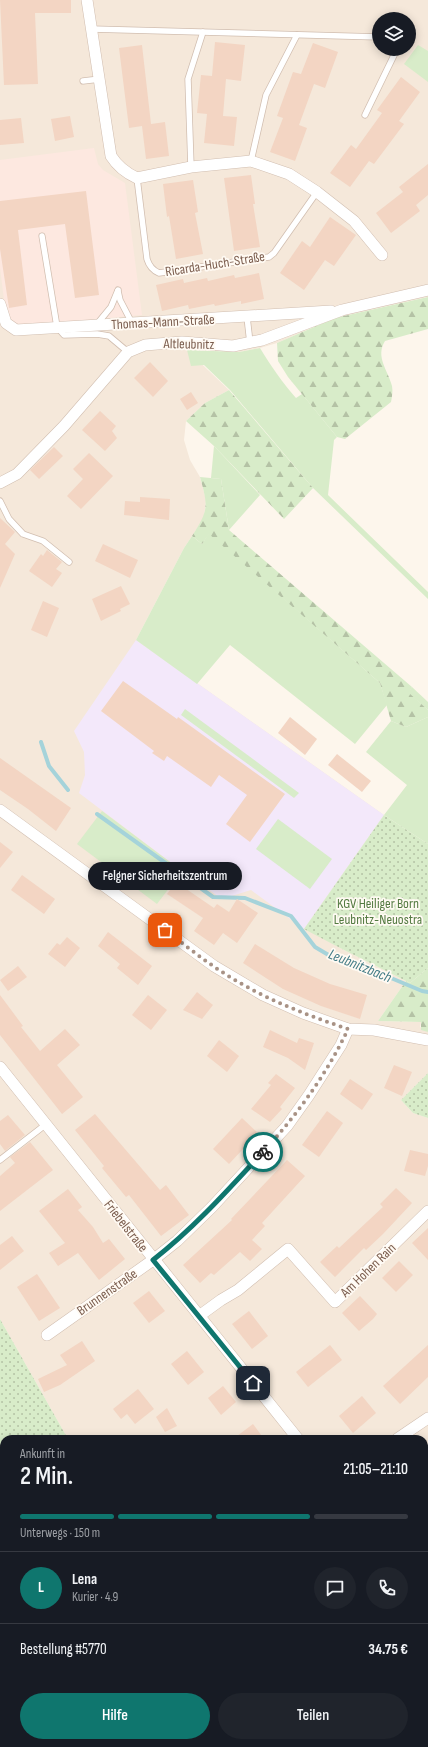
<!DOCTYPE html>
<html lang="de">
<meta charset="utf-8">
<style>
:root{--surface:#171b24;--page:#20242c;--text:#f1f3f6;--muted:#9ea1a6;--line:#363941;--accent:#0f766e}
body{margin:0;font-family:"Sofia Sans Condensed",sans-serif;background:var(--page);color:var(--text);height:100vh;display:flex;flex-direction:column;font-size:15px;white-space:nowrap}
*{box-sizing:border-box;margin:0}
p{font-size:13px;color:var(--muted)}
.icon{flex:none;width:22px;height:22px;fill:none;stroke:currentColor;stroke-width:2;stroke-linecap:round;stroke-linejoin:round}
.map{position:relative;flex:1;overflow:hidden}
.panel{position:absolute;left:0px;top:1435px;width:428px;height:312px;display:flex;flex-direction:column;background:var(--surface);border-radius:12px 12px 0 0;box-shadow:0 2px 10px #0003}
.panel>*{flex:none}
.controls{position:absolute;left:372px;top:12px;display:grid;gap:8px}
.controls a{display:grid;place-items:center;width:44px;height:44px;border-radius:50%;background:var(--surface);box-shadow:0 2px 10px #0003;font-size:20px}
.pin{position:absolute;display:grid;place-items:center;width:34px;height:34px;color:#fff;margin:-17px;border-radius:8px;box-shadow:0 2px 6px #0006}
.courier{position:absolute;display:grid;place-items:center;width:40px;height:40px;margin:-20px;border:3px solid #0f766e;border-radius:50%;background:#fff;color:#222;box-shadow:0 1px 5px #0007}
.bubble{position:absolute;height:28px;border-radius:14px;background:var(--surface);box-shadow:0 2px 10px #0003;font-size:13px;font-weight:600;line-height:28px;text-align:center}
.head em{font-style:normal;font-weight:600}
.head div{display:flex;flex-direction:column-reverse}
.head{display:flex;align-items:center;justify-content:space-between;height:68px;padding:0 20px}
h1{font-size:26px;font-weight:600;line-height:30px}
.bar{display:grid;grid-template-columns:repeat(4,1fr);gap:6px 4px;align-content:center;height:48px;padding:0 20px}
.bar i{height:5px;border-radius:3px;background:var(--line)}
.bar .selected{background:var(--accent)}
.bar p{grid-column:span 4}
.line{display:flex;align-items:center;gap:10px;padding:0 20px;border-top:1px solid var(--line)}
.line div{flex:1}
.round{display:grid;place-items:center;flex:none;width:42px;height:42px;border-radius:21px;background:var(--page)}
.button{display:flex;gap:8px;margin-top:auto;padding:8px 20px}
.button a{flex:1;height:46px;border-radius:24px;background:var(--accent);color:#fff;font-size:16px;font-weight:600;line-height:46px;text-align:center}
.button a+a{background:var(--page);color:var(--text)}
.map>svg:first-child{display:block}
.residential{fill:#f5e8da;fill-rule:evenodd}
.commercial{fill:#fde8e0}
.education{fill:#f3e8fa}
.green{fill:#d8ecc9}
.forest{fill:url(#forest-firs)}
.garden{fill:url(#garden-dots)}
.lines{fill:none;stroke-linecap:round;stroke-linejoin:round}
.stream{stroke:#a5d3da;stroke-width:4}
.building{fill:#f3d5c3}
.lane-casing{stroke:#d1beb0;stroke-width:7}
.street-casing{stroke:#d1beb0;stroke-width:12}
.lane{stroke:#fff;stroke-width:5.5}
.street{stroke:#fff;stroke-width:11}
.done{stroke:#a89285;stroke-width:4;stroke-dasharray:0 7.2}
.route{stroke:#0f766e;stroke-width:5}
.labels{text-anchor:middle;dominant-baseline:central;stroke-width:3.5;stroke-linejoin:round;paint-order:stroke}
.street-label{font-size:14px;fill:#7a5c4d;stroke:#fffaf3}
.park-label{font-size:14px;fill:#537a41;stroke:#fffaf3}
.water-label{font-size:15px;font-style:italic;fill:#437c86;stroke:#fffaf3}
</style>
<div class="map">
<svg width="428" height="1747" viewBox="0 0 428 1747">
<defs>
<pattern id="forest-firs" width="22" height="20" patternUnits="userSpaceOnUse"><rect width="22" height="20" fill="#d8ecc9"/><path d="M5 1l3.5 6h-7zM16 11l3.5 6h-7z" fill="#b4c2a5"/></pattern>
<pattern id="garden-dots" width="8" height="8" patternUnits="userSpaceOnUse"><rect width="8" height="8" fill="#d8ecc9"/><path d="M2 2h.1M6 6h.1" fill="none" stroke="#b4c2a5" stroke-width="1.8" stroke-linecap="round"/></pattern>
</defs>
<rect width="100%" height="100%" fill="#fdf6ec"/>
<path class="residential" d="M0,0H428V297L335,318L277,343L260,348L239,352L187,350L229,390L205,403L186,421L184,440L190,460L200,477L206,500L204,518L184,548L136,640L384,815L305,928L342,949L406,981L378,1021L421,1022L420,1027L428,1032V1073L401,1100L413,1113L428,1118V1747H341L338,1743H424V1439H68L0,1319ZM379,19H409V49H379Z"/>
<path class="commercial" d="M94,148L98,164L103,170L125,183L142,315L22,326L15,325L9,318L5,308L0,268V160Z"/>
<path class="education" d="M136,640L384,815L304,929L251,890L222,899L182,871L79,793L85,775L84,752L74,731Z"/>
<g class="green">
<path d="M418,45L428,51V82L404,64Z"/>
<path d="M260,348C271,366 282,382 296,398L302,394L337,437L334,440L328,495L428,592V599L313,488L230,390L204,365L191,366L187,350L239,352Z"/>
<path d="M214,446L260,495L229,530L221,479L211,478Z"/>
<path d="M209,533L380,683L387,705L355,744L230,645L197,684L136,640L184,548L192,536L202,544Z"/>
<path d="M412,687L428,702V710L408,693Z"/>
<path d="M185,709L299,793L294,798L181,715Z"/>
<path d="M428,717V844L384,815L407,785L366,752L391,721L406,727Z"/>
<path d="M102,811L182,871L157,904L77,844Z"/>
<path d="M278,819L332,859L310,889L256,849Z"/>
<path d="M45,1743H170L167,1747H49Z"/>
</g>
<g class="forest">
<path d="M428,297V329L385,341C375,357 388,370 392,386C393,391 392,397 391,402L345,439L337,437L288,377L278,361L277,343L335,318Z"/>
<path d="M229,390L313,488L284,519L214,446L186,421L205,403Z"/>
<path d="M200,477L221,479L229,530L412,687L409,693L428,710V717L406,727L391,721L380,683L209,534L202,544L192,536C209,510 208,506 200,477Z"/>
<path d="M428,968V1036V1032L421,1030V1022L378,1021L406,981L410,983Z"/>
<path d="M170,1743H338L341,1747H167Z"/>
</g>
<g class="garden">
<path d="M384,815L428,844V968L410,983L342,949L304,929Z"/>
<path d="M428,1073V1118L413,1113L401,1100Z"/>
<path d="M0,1319L68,1439H4V1743H33L26,1747H0Z"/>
</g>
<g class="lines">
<g class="stream">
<path d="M41,742L49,766L68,790"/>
<path d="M97,814L213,897L245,898L291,916L315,947L337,960L379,973L422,991L428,992"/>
</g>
</g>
<g class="building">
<path d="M0,0H71V13H35L38,84L4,85Z"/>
<path d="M215,42L245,45L241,81L226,79L223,116L237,117L234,146L204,143L207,114L197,113L201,75L212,76Z"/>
<path d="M313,43L338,52L325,88L314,84L299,125L307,128L295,161L270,152L283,118L277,116L293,72L301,74Z"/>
<path d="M142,45L151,124L165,122L169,156L146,159L142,126L129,128L119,48Z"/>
<path d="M401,77L420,92L399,121L404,124L374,164L369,161L350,187L330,173L351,145L356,149L382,113L377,110Z"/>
<path d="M70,116L74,137L55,141L51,119Z"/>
<path d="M21,118L24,143L0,145V120Z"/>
<path d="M428,164V195L416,205L420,211L391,233L376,213L403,192L399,187Z"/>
<path d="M251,175L255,204H253L260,247L234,251L224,178Z"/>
<path d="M193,180L198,212L195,213L203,254L176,259L169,216L167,217L163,184Z"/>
<path d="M86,191L99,295L75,298L65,224L18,230L27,305L9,308L0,249V201Z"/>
<path d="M330,217L356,235L334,266L325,260L304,290L280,273L302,241L310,247Z"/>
<path d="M259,273L264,299L241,304V301L215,306L214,304L189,309L188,305L162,311L156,285L183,279L184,283L207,278L208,281L234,275L235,278Z"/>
<path d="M150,362L168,381L153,397L134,378Z"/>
<path d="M191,392L198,403L187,410L180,399Z"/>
<path d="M100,411L116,426L112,431L117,438L105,451L82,430Z"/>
<path d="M54,447L63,456L39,479L30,470Z"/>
<path d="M89,453L113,476L81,509L67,496L83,479L73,469Z"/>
<path d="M140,497L170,499L169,520L124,515L125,501L140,502Z"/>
<path d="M0,518L15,532L5,544L15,554L0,588Z"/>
<path d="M103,544L138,560L130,578L95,561Z"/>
<path d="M47,550L62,562L56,569L62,573L52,587L29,571L41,554L43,556Z"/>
<path d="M121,586L130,604L120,609L121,611L101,621L92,599Z"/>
<path d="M43,601L59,608L47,637L31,630Z"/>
<path d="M123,681L177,719L178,717L285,794L250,842L226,824L247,795L219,775L211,787L167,756L164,761L152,753L154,751L101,711Z"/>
<path d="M290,717L317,739L305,755L278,733Z"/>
<path d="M337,754L371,781L362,792L328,765Z"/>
<path d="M0,758L71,808L56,831L28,809L0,790Z"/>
<path d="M0,842L13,852L0,868Z"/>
<path d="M22,875L55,899L44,914L11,890Z"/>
<path d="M176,882L214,908L217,904L229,912L237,899L258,913L237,943L223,933L214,945L194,931L203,918L167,894Z"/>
<path d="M108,932L152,966L138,985L117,968L120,964L98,946Z"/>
<path d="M67,937L80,948L65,967L48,954L57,943L60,945Z"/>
<path d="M255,944L294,968L330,984L367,995L360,1019L321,1006L283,989L243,963Z"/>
<path d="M18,966L27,977L8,991L0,980Z"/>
<path d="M197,992L213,1005L202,1019L183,1010Z"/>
<path d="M0,995L23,1026L21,1027L40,1051L65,1029L80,1045L57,1065L83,1097L62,1114L0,1035Z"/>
<path d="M148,995L167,1010L151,1030L132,1015Z"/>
<path d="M270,1030L297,1043L299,1038L314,1043L305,1070L288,1058L263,1047Z"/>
<path d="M219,1040L239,1056L227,1072L207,1056Z"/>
<path d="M394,1065L412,1072L402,1096L384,1088Z"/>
<path d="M276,1074L295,1088L280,1107L282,1109L270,1122L251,1109L271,1085L268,1083Z"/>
<path d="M350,1079L373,1094L362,1110L340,1094Z"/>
<path d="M327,1111L343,1123L319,1157L302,1145Z"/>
<path d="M95,1114L160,1190L166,1185L189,1215L161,1236L129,1195L126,1197L102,1168L104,1166L75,1130Z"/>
<path d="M8,1115L25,1135L5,1151L0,1144V1121Z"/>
<path d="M242,1118L258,1133L229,1164L213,1149Z"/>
<path d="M30,1142L53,1170L0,1211V1176L15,1163L10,1157Z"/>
<path d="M410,1150L428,1154V1166L425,1176L404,1171Z"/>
<path d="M287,1160L305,1176L262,1223L265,1226L252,1240L262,1249L250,1261L240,1252L214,1275L211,1273L200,1283L183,1265L232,1220L231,1219Z"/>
<path d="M396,1188L412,1203L383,1234L366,1250L364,1248L335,1277L320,1262L337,1246L339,1248L383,1207L380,1204Z"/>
<path d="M68,1189L82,1207L78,1210L93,1227L103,1243L109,1239L125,1259L99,1280L78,1253L58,1266L49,1253L65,1243L39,1211Z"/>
<path d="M428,1228V1260L412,1243Z"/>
<path d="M12,1236L24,1251L0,1270V1245Z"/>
<path d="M399,1261L413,1275L396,1292L382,1278Z"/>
<path d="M37,1274L60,1308L39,1321L17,1287Z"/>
<path d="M149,1291L165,1311L149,1323L133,1303Z"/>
<path d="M360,1296L377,1314L373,1319L359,1331L342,1313Z"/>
<path d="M249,1311L268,1336L252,1349L232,1324Z"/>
<path d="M82,1341L95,1361L60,1385L44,1392L38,1379L67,1365L60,1355Z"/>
<path d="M330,1345L342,1360L308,1387L296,1372Z"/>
<path d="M428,1345V1377L400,1404L383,1386Z"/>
<path d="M187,1351L204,1372L188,1385L171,1364Z"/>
<path d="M223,1386L236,1402L221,1415L208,1398Z"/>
<path d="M138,1389L154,1409L135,1424L127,1414L121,1419L113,1409Z"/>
<path d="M362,1396L376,1413L353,1433L339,1416Z"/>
<path d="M167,1408L177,1426L165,1432L156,1417Z"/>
<path d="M253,1424L264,1439H233Z"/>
</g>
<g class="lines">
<g class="lane-casing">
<g id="lane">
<path d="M91,29L379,37"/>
<path d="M83,81L100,79"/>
<path d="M365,115L397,49"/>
<path d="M251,161L266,95L297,35"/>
<path d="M191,167L188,79L203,32"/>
<path d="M137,178L147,259C149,266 152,270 159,273L269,257L274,253L317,192"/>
<path d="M42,236L57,327L64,335L97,334L109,336L128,352"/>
<path d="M118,291L120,300L132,323"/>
<path d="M247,317L250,343"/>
<path d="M97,324L111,307L118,290"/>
<path d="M0,501L9,519L23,534L43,541L69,562"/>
<path d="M0,1160L45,1125"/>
<path d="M424,1594L428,1589"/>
</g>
</g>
<g class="street-casing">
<g id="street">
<path d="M87,0L111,156C118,167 126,173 137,178L191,167L251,161L289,174L317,192L354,221L382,255"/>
<path d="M0,304L6,323L16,330L331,311"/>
<path d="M0,483L17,474L64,426L128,352L145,345L182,342L233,346L262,340L342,310L428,290"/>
<path d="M0,810L214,966L263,995L303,1013L348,1029L374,1030L428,1040"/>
<path d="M0,1067L298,1439"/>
<path d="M199,1316L221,1300L238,1290L288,1249L335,1302L428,1211"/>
<path d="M47,1335L153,1260L177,1241L212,1207L287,1126L309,1095L341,1045L348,1029"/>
<path d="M397,1439L428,1418"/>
<path d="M424,1567L428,1571"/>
</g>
</g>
<use href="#lane" class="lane"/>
<use href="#street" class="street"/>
</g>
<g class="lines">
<path class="done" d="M165,930C186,946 207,963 230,977C267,1000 307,1015 348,1029C327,1074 296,1116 263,1152"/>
<path class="route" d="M253,1383L153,1260C194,1228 228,1190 263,1152"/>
</g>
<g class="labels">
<g class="street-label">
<text transform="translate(215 264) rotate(-9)">Ricarda-Huch-Straße</text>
<text transform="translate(163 322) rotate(-3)">Thomas-Mann-Straße</text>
<text transform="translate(189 344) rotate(1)">Altleubnitz</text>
<text transform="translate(126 1226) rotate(52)">Friebelstraße</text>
<text transform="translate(368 1270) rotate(-44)">Am Hohen Rain</text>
<text transform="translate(107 1292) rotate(-35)">Brunnenstraße</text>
</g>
<g class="park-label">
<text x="378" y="903">KGV Heiliger Born<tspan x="378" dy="16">Leubnitz-Neuostra</tspan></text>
</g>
<g class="water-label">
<text transform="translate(360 966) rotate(22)">Leubnitzbach</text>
</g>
</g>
</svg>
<div class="controls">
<a><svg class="icon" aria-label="layers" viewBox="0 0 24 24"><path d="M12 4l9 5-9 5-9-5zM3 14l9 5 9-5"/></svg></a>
</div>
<div class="pin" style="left:165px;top:930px;background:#ea580c"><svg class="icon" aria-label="bag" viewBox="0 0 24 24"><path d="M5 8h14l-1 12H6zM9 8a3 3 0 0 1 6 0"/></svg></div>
<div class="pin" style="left:253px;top:1383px;background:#1f2937"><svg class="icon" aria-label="home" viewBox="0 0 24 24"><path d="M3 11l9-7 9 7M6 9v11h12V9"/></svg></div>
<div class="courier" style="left:263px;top:1152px"><svg class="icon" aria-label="bike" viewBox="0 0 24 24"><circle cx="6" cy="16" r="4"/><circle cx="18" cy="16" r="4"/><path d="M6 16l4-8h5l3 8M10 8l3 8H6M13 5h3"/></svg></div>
<div class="bubble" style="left:88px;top:862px;width:154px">Felgner Sicherheitszentrum</div>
<section class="panel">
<div class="head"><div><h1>2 Min.</h1><p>Ankunft in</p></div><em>21:05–21:10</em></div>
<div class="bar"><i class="selected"></i><i class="selected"></i><i class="selected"></i><i></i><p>Unterwegs · 150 m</p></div>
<div class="line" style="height:72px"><b class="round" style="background:var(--accent);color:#fff">L</b><div><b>Lena</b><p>Kurier · 4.9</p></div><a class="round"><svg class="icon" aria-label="chat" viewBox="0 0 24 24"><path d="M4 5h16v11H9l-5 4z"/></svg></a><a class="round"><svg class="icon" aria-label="phone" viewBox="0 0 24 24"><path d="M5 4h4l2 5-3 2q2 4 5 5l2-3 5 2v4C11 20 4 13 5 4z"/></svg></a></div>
<div class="line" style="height:52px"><div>Bestellung #5770</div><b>34.75 €</b></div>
<div class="button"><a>Hilfe</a><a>Teilen</a></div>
</section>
</div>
